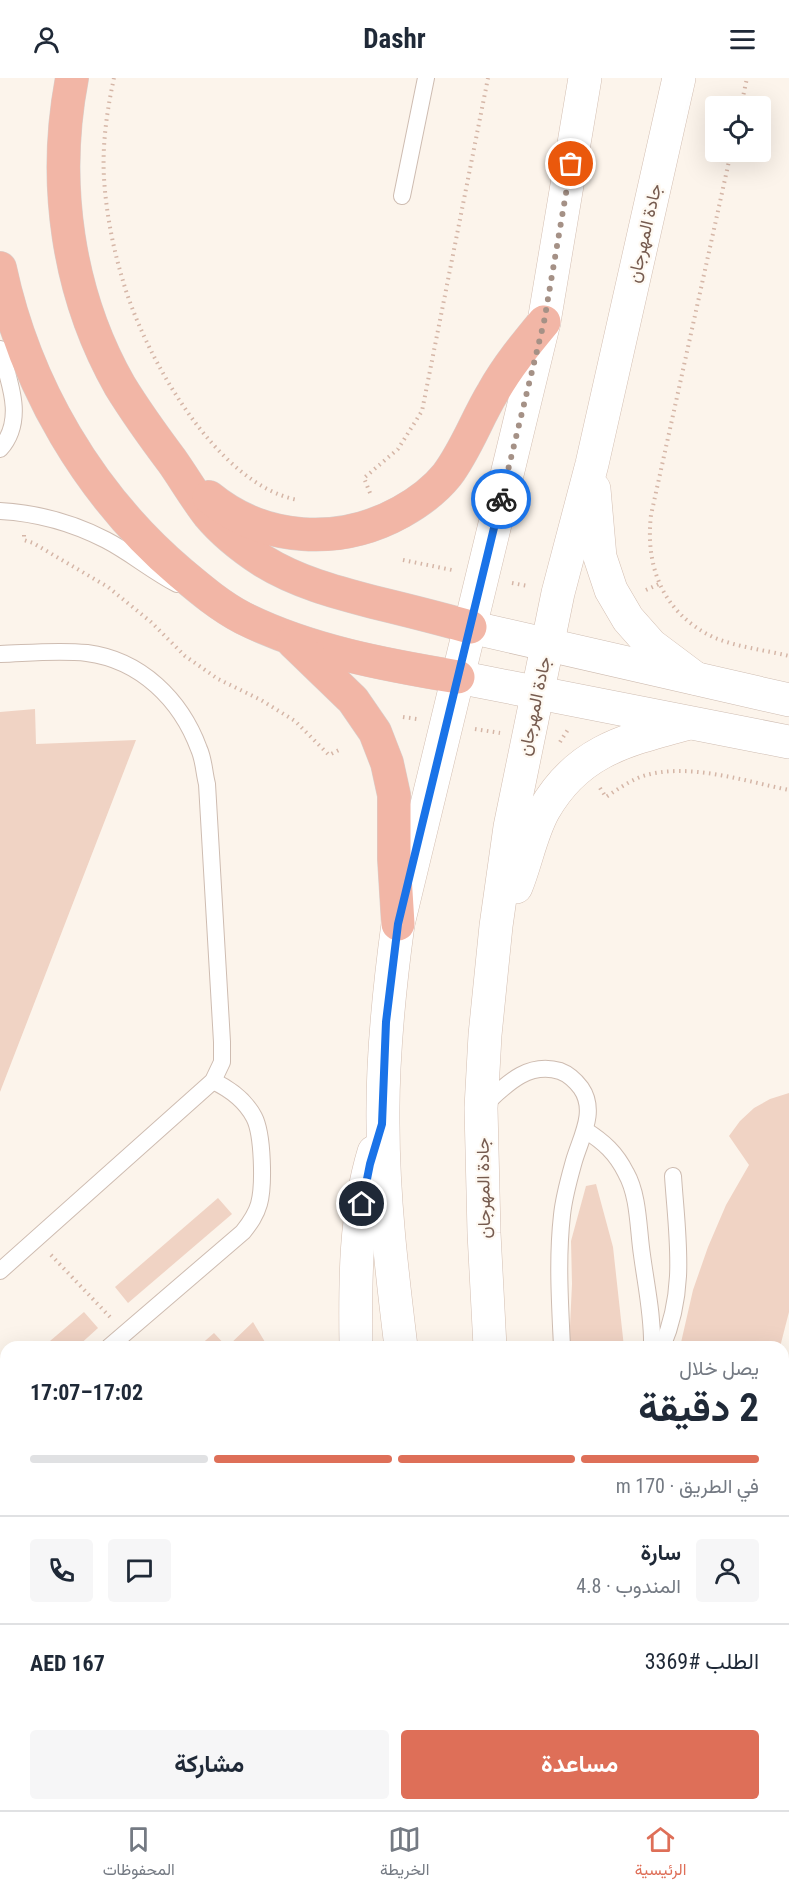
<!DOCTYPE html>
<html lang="ar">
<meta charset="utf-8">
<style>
:root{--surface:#fff;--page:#f6f6f7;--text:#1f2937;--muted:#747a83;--line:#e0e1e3;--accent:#de6f58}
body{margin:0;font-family:"Roboto Condensed",Vazirmatn,sans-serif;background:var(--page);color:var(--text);direction:rtl;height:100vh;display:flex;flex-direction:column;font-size:22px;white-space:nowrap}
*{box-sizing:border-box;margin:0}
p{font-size:20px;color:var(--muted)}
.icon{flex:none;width:33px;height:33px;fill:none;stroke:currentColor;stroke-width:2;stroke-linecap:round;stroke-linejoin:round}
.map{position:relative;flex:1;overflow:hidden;direction:ltr}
.panel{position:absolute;left:0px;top:1263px;width:789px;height:470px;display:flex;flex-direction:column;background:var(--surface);border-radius:18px 18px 0 0;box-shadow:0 6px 24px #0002;direction:rtl}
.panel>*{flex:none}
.controls{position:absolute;left:705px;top:18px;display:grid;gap:12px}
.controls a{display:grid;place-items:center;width:66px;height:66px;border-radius:6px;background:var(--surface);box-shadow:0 6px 24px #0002;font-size:30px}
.pin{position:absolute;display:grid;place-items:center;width:51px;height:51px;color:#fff;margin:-26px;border:3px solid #fff;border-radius:50%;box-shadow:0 2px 6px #0007}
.courier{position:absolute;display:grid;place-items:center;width:60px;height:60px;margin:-30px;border:4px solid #1a73e8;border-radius:50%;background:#fff;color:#222;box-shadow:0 2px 8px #0007}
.head em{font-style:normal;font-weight:700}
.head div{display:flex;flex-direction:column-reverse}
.head{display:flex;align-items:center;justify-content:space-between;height:102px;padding:0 30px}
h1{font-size:39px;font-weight:700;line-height:45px}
.bar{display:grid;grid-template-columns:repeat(4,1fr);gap:9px 6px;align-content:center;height:72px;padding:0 30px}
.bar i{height:8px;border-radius:4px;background:var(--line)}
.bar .current{background:var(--accent)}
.bar p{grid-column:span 4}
.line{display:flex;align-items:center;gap:15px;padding:0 30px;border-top:2px solid var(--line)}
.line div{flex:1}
.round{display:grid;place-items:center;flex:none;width:63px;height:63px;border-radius:6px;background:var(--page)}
.action{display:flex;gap:12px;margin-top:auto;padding:12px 30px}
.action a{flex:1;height:69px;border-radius:6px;background:var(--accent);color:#fff;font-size:24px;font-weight:700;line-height:69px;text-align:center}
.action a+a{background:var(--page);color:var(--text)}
header{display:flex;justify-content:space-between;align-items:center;height:78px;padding:0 30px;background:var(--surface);font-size:27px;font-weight:700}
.tab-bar{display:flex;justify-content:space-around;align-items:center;height:84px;border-top:2px solid var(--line);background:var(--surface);font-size:16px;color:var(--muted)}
.tab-bar a{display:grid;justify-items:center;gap:3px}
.tab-bar .current{color:var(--accent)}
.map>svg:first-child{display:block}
.building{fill:#f0d3c4}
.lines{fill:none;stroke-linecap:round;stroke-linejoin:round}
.service-casing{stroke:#cebcb1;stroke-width:18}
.tertiary-casing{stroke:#cebcb1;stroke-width:34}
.secondary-casing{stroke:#d3beb1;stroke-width:34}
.motorway-casing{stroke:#d9d1ce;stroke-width:34}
.path{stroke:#d5b6a7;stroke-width:4;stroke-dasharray:1.5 4.5;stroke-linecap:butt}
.service{stroke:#fff;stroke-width:16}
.tertiary{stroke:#fff;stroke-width:33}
.secondary{stroke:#fff;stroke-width:33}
.motorway{stroke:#f2b6a6;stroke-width:33}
.done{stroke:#a59186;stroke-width:6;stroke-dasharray:0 10.8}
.route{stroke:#1a73e8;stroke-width:8}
.labels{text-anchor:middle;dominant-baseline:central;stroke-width:4.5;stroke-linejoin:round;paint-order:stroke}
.street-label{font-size:18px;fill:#765b4f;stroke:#fef9f2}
</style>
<header><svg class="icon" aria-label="menu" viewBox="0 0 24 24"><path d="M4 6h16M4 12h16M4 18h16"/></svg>Dashr<svg class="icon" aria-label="person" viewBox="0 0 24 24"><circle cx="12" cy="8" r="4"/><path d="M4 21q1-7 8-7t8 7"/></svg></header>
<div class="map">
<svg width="789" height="1732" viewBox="0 0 789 1732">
<rect width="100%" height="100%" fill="#fcf4eb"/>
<g class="building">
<path d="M35,631L36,666L136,662L0,1014V634Z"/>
<path d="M789,1015V1234L780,1269H680L693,1212L708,1169L726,1127L749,1087L729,1058L740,1043L754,1030L770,1021Z"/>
<path d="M596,1106L613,1169L624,1269H569L572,1206L571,1163L586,1108Z"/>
<path d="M218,1120L232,1136L128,1225L115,1209Z"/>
<path d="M84,1234L98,1250L77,1269H43Z"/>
<path d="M253,1244L268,1269H198L214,1255L227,1269Z"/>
<path d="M783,1368L789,1397V1432L785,1433L789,1446V1647L783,1640Z"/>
<path d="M625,1726H675V1732H626Z"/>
</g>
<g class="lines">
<g class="service-casing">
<g id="service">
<path d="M402,118L426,0"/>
<path d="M0,271C9,303 26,342 0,371"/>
<path d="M0,433C37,435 73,445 106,462C131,475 152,493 177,506"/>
<path d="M0,576C29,575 58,572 87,575C141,582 181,622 199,671C204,682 204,695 207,706L222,964V984L213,1003L0,1193"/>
<path d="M482,1029C504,1009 526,983 560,993C568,996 575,1002 581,1010C597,1033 581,1059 574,1083C569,1101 564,1118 562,1137C557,1181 560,1225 562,1269"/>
<path d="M585,1052C604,1064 616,1075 626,1095C639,1118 638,1151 642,1177C646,1207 653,1239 652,1269"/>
<path d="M109,1269L243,1154C250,1145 256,1137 259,1126C264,1108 263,1056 254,1039C245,1022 230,1011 213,1003"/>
<path d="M662,1269C687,1211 677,1159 673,1098"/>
<path d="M0,1415L6,1419"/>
<path d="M0,1461L6,1465"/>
<path d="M0,1657L6,1658"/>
<path d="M0,1693L6,1692"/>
<path d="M66,1726L67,1732"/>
<path d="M102,1726V1732"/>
<path d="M621,1726L622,1732"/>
<path d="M747,1726L749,1732"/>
<path d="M779,1726L781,1732"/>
</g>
</g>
<g class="tertiary-casing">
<g id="tertiary">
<path d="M470,549L789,622"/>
<path d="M458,599L789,664"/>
</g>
</g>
<g class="secondary-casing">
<g id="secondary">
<path d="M594,411L600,479L611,512L628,541L651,567L695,600"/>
<path d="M516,809C526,785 531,755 544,732C578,672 627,662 689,645"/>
<path d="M356,1269C355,1203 355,1137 374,1074"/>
<path d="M401,1269C392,1195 383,1120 383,1046C382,979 389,912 398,846L544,244L585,0"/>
<path d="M490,1269L484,1155L481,1030L485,957L496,848L510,749L558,515L592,386L679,0"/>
<path d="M482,1726L483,1732"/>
<path d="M558,1726L559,1732"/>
</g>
</g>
<g class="motorway-casing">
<g id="motorway">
<path d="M72,0C52,104 67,215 120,308C136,334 154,359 172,383C184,400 195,419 208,436C223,454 243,470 263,483C297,504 335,514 373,524C406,532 438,540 470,549"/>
<path d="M0,190C25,307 89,417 181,495C200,511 220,528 243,540C309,573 386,587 458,599"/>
<path d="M209,419C264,464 340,468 401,434C417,425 435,412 447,397C467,370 476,342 493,314C507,289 525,267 544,244"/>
<path d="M293,564L353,622L375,654L387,685L394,717V781L398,846"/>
</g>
</g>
<g class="path">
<path d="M114,0C107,32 102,67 104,100C106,134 113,170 123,203C144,276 216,407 298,422"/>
<path d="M741,28L747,0"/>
<path d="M731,74L651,437C645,489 663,535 713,559C736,569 765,572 789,578"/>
<path d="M370,415L364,400L398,371L422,333L488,0"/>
<path d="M24,457V462L33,465L108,509L151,544L185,578L218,601L261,622L295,643L329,677L339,672"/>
<path d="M403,482L452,492"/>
<path d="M512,505L528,508"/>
<path d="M646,512L659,506"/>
<path d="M403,639L417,641"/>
<path d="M475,651L500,655"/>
<path d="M560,664L569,650"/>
<path d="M600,710L606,719C618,711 629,703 643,698C688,684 744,703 789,712"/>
<path d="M51,1177L110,1239"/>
</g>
<use href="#service" class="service"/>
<use href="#tertiary" class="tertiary"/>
<use href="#secondary" class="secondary"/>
<use href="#motorway" class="motorway"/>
</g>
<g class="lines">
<path class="done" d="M501,421L544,244L571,86"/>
<path class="route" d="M362,1126L370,1086L382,1046L386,944L398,846L501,421"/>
</g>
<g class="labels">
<g class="street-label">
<text transform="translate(644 155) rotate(-77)">جادة المهرجان</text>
<text transform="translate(534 628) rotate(-78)">جادة المهرجان</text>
<text transform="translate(483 1110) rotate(-91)">جادة المهرجان</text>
</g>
</g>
</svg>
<div class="controls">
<a><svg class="icon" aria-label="locate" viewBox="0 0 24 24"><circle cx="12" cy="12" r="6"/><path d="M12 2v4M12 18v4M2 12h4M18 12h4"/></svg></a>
</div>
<div class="pin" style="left:571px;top:86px;background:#ea580c"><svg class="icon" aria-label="bag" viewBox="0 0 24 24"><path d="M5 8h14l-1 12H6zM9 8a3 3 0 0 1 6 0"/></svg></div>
<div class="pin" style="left:362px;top:1126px;background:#1f2937"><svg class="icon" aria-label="home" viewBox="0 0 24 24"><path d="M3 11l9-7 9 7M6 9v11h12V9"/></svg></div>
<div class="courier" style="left:501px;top:421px"><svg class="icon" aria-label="bike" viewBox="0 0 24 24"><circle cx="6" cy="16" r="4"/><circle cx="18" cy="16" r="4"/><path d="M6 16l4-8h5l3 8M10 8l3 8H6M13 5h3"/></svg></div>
<section class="panel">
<div class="head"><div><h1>2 دقيقة</h1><p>يصل خلال</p></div><em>17:02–17:07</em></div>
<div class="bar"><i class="current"></i><i class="current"></i><i class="current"></i><i></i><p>في الطريق · 170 m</p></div>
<div class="line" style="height:108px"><a class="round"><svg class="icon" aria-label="person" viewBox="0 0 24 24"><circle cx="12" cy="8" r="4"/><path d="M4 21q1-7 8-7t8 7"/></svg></a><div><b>سارة</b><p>المندوب · 4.8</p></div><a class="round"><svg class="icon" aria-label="chat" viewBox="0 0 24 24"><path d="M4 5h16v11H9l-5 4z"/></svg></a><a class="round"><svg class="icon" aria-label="phone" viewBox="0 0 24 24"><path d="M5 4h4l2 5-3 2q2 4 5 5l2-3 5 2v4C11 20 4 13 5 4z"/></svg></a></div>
<div class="line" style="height:78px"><div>الطلب #3369</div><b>AED 167</b></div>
<div class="action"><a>مساعدة</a><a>مشاركة</a></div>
</section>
</div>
<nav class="tab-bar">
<a class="current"><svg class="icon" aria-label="home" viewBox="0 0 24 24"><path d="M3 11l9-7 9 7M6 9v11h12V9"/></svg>الرئيسية</a>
<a><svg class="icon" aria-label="map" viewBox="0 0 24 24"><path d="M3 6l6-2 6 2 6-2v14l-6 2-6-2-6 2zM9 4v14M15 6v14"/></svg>الخريطة</a>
<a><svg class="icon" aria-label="saved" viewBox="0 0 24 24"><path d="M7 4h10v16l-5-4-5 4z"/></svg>المحفوظات</a>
</nav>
